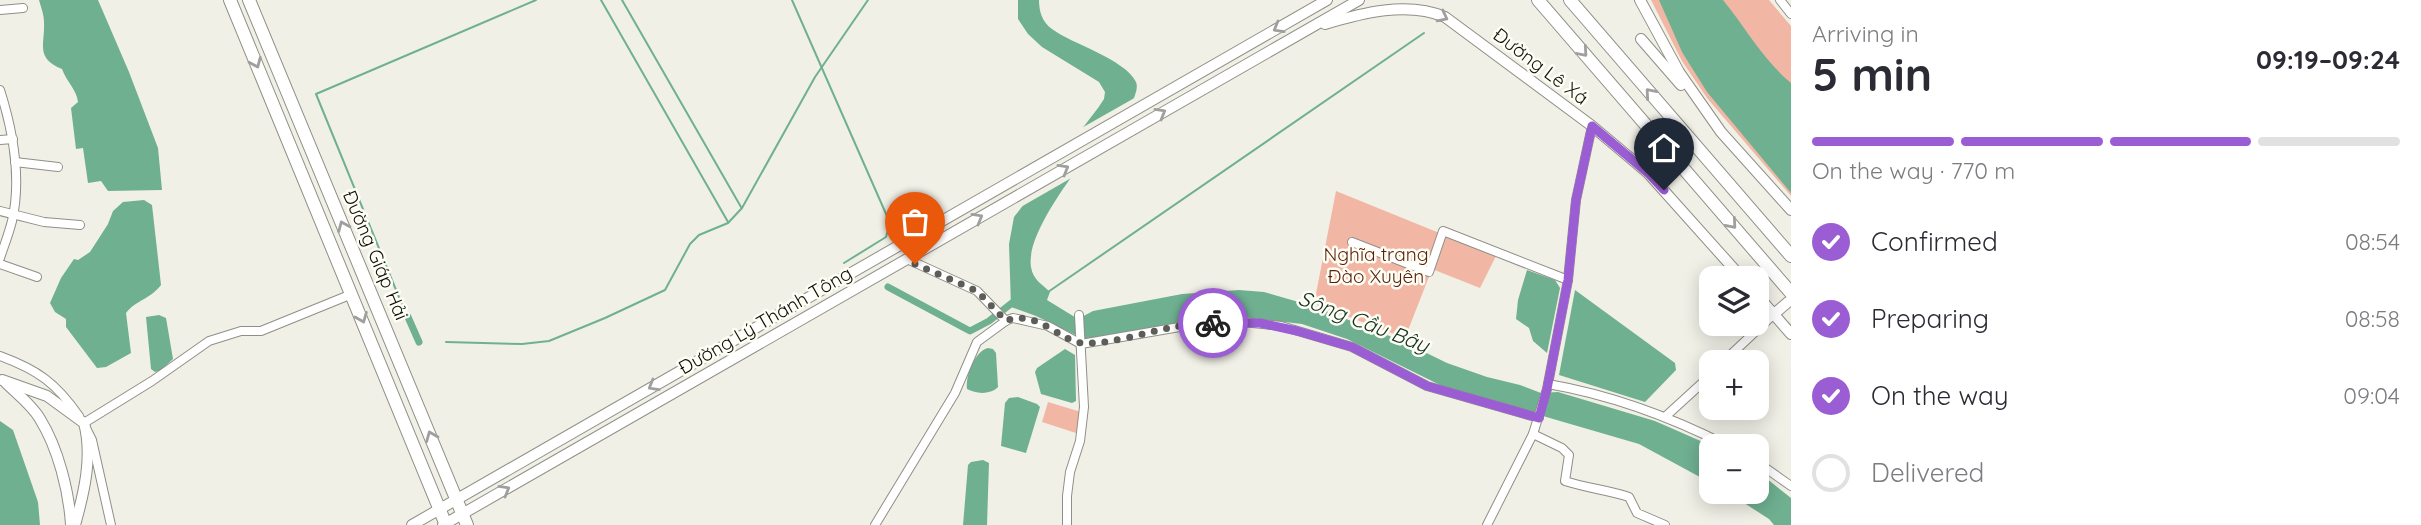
<!DOCTYPE html>
<meta charset="utf-8">
<style>
:root{--surface:#fff;--page:#f2f2f3;--text:#2b2b33;--muted:#7c7c81;--line:#e1e1e2;--accent:#9b5dd3}
body{margin:0;font-family:Quicksand,sans-serif;background:var(--page);color:var(--text);height:100vh;display:flex;flex-direction:column;font-size:26px;white-space:nowrap}
*{box-sizing:border-box;margin:0}
p{font-size:23px;color:var(--muted)}
.icon{flex:none;width:38px;height:38px;fill:none;stroke:currentColor;stroke-width:2;stroke-linecap:round;stroke-linejoin:round}
.map{position:relative;flex:1;overflow:hidden}
.drawer{display:flex;flex-direction:column;background:var(--surface);width:630px}
.drawer>*{flex:none}
.tools{position:absolute;left:1699px;top:266px;display:grid;gap:14px}
.tools a{display:grid;place-items:center;width:70px;height:70px;border-radius:14px;background:var(--surface);box-shadow:0 4px 18px #0003;font-size:35px}
.pin{position:absolute;display:grid;place-items:center;width:60px;height:60px;color:#fff;margin:-72px -30px;border-radius:50% 50% 50% 0;rotate:-45deg;box-shadow:0 0 7px #0007}
.pin .icon{rotate:45deg}
.courier{position:absolute;display:grid;place-items:center;width:70px;height:70px;margin:-35px;border:5px solid #9b5dd3;border-radius:50%;background:#fff;color:#222;box-shadow:0 2px 9px #0007}
.head em{font-style:normal;font-weight:700}
.head div{display:flex;flex-direction:column-reverse}
.head{display:flex;align-items:center;justify-content:space-between;height:119px;padding:0 21px}
h1{font-size:46px;font-weight:700;line-height:52px}
.bar{display:grid;grid-template-columns:repeat(4,1fr);gap:10px 7px;align-content:center;height:84px;padding:0 21px}
.bar i{height:9px;border-radius:5px;background:var(--line)}
.bar .current{background:var(--accent)}
.bar p{grid-column:span 4}
ol{padding:0 21px;list-style:none}
li{display:flex;align-items:center;gap:21px;height:77px}
li p{margin-inline-start:auto}
li .icon{padding:7px;border-radius:50%;background:var(--accent);color:#fff;stroke-width:4}
li:last-child{color:var(--muted)}
li i{width:38px;height:38px;border:4px solid var(--line);border-radius:50%}
main{display:flex;flex:1;min-height:0}
.map>svg:first-child{display:block}
.green{fill:#f1b7a4}
.water{fill:#6fb091}
.pier{fill:#f1f0e7}
.lines{fill:none;stroke-linecap:round;stroke-linejoin:round}
.stream{stroke:#6fb091;stroke-width:2}
.canal{stroke:#6fb091;stroke-width:7}
.minor-casing{stroke:#908f86;stroke-width:10}
.major-casing{stroke:#908f86;stroke-width:12}
.highway-casing{stroke:#908f86;stroke-width:14}
.minor{stroke:#fff;stroke-width:8}
.major{stroke:#fff;stroke-width:10}
.highway{stroke:#fff;stroke-width:12}
.oneway{stroke:#9f9f9d}
.done{stroke:#5d5d58;stroke-width:7;stroke-dasharray:0 12.6}
.route{stroke:#9b5dd3;stroke-width:9}
.labels{text-anchor:middle;dominant-baseline:central;stroke-width:5;stroke-linejoin:round;paint-order:stroke}
.street-label{font-size:19px;fill:#0e0e0b;stroke:#fffef4}
.park-label{font-size:19px;fill:#571f0b;stroke:#fffef4}
.water-label{font-size:21px;font-style:italic;fill:#123124;stroke:#fffef4}
</style>
<main>
<div class="map">
<svg width="1791" height="525" viewBox="0 0 1791 525">
<rect width="100%" height="100%" fill="#f1f0e7"/>
<g class="green">
<path d="M1651,0H1769L1791,26V196L1707,98L1682,61Z"/>
<path d="M1336,191L1496,256L1480,288L1432,269L1405,338L1314,304Z"/>
<path d="M1048,402L1081,412L1076,433L1042,422Z"/>
</g>
<g class="water">
<path d="M39,0H98L129,72L158,148L162,190L108,191L101,181L88,183L83,148L76,149L71,108L78,102C77,90 66,81 62,69C35,58 45,45 44,22C44,15 41,7 39,0Z"/>
<path d="M1018,0H1039C1039,11 1042,22 1052,29C1072,44 1125,59 1136,82C1138,87 1136,92 1134,98C1107,132 1024,225 1031,267C1033,280 1042,284 1050,292L1047,300L1078,319L1093,311L1182,294L1239,290L1264,292L1316,307L1402,341L1447,363L1487,377L1520,385L1541,393L1558,392L1655,421L1712,446L1711,483L1639,444L1444,387L1347,339L1302,324L1243,317L1202,319L1084,339L1036,316L1011,307L1009,244L1014,217L1098,108L1104,99L1105,92L1099,82L1042,47L1028,34L1018,19Z"/>
<path d="M1659,0H1723C1746,28 1763,60 1791,83V193L1707,92L1682,52Z"/>
<path d="M144,200L152,205L161,285C149,300 136,300 126,313L131,353L106,367L97,368L66,327V319L55,312L50,303L61,278L74,259L78,260L90,252L108,224L113,211L123,202Z"/>
<path d="M1527,270L1555,280L1560,288L1547,353L1533,341L1529,328L1516,319L1518,300Z"/>
<path d="M1575,290L1675,363L1676,370L1645,402L1559,375Z"/>
<path d="M159,315L166,318L173,359L161,370L155,372L151,369L146,317Z"/>
<path d="M988,348L993,349L996,353L998,387C990,395 976,394 967,389C965,376 975,351 988,348Z"/>
<path d="M1065,349L1075,355L1076,401L1072,403L1041,394L1035,372L1037,368Z"/>
<path d="M1018,397L1037,404L1040,407L1026,453L1001,446L1005,403L1009,398Z"/>
<path d="M0,421L13,430L38,502L40,525H0Z"/>
<path d="M983,460L989,463L987,525H963L968,465L971,462Z"/>
<path d="M1757,471L1791,498V525H1774L1769,519L1727,492H1757Z"/>
</g>
<path class="pier" d="M1138,96L1080,173L1012,212L1071,134Z"/>
<g class="lines">
<g class="stream">
<path d="M601,0L728,222"/>
<path d="M622,0L741,207"/>
<path d="M792,0L890,223L886,237L844,263"/>
<path d="M1048,292L1424,33"/>
<path d="M403,307L316,94L536,0"/>
<path d="M446,342L522,344L549,341L605,318L665,290L690,244L699,235L728,223L742,208L815,77L868,0"/>
</g>
<g class="canal">
<path d="M888,287L970,331L989,321L1017,299"/>
<path d="M408,317L419,342"/>
</g>
<g class="minor-casing">
<g id="minor">
<path d="M1780,0L1791,14"/>
<path d="M0,10L23,8"/>
<path d="M0,90C13,131 22,178 12,221C9,233 4,246 0,258"/>
<path d="M0,140L13,139"/>
<path d="M15,162L58,167"/>
<path d="M0,211L44,222L80,225"/>
<path d="M1352,242L1429,272L1443,231L1568,280"/>
<path d="M907,259L977,291L1006,321"/>
<path d="M0,264L37,277"/>
<path d="M1081,344L1197,324L1243,322L1281,326L1352,347L1427,386L1539,418"/>
<path d="M0,356C38,370 56,383 79,416"/>
<path d="M1723,362L1774,314"/>
<path d="M1548,384C1612,395 1671,417 1728,446"/>
<path d="M1666,416L1712,374"/>
<path d="M84,423L152,381L209,341L241,331H261L352,294"/>
<path d="M87,430L92,440L111,525"/>
<path d="M1533,434L1562,448L1569,455L1565,481C1586,488 1608,490 1629,497L1637,513L1665,525"/>
<path d="M1757,462L1791,486"/>
<path d="M875,525L955,393L977,342L1007,320L1013,318L1048,326L1081,344"/>
<path d="M1067,525V496L1070,472L1080,441L1084,407L1079,315"/>
<path d="M1487,525L1533,434L1547,389L1568,280L1576,200L1592,126"/>
</g>
</g>
<g class="major-casing">
<g id="major">
<path d="M1640,0L1679,72L1721,132L1791,210"/>
<path d="M1325,24C1362,13 1407,1 1445,17L1592,126L1648,173L1742,278"/>
<path d="M1641,39L1681,85"/>
<path d="M1757,295L1791,334"/>
<path d="M1774,314L1788,302"/>
<path d="M2,380L47,396L84,423C93,456 84,493 75,525"/>
<path d="M6,383C17,394 32,405 40,419C58,448 69,491 71,525"/>
<path d="M412,525L1327,0"/>
<path d="M443,525L1359,0"/>
</g>
</g>
<g class="highway-casing">
<g id="highway">
<path d="M230,0L446,525"/>
<path d="M249,0L467,525"/>
<path d="M1538,0L1791,293"/>
<path d="M1570,0L1791,256"/>
</g>
</g>
<use href="#minor" class="minor"/>
<use href="#major" class="major"/>
<use href="#highway" class="highway"/>
</g>
<defs><path id="oneway-chevron" d="M-2-3.5L2.5 0L-2 3.5" fill="none" stroke-width="1.6" stroke-linecap="round" stroke-linejoin="round" transform="scale(1.75)"/></defs>
<g class="oneway">
<use href="#oneway-chevron" transform="translate(1443 17) rotate(27)"/>
<use href="#oneway-chevron" transform="translate(1278 28) rotate(150)"/>
<use href="#oneway-chevron" transform="translate(1583 52) rotate(49)"/>
<use href="#oneway-chevron" transform="translate(256 63) rotate(67)"/>
<use href="#oneway-chevron" transform="translate(1650 93) rotate(-131)"/>
<use href="#oneway-chevron" transform="translate(1161 113) rotate(-30)"/>
<use href="#oneway-chevron" transform="translate(1064 169) rotate(-30)"/>
<use href="#oneway-chevron" transform="translate(978 218) rotate(-30)"/>
<use href="#oneway-chevron" transform="translate(1732 224) rotate(49)"/>
<use href="#oneway-chevron" transform="translate(343 226) rotate(-113)"/>
<use href="#oneway-chevron" transform="translate(362 318) rotate(68)"/>
<use href="#oneway-chevron" transform="translate(653 386) rotate(150)"/>
<use href="#oneway-chevron" transform="translate(431 436) rotate(-112)"/>
<use href="#oneway-chevron" transform="translate(505 490) rotate(-30)"/>
</g>
<g class="lines">
<path class="done" d="M915,264L977,291L1006,321C1035,308 1062,342 1082,343C1107,345 1144,333 1169,328C1183,325 1198,324 1213,323"/>
<path class="route" d="M1213,323H1260L1297,331L1352,347L1427,386L1539,418L1547,389L1568,280L1576,200L1592,126L1648,173L1664,190"/>
</g>
<g class="labels">
<g class="street-label">
<text transform="translate(1541 66) rotate(37)">Đường Lê Xá</text>
<text transform="translate(376 255) rotate(67)">Đường Giáp Hải</text>
<text transform="translate(765 320) rotate(-30)">Đường Lý Thánh Tông</text>
</g>
<g class="park-label">
<text x="1376" y="254">Nghĩa trang<tspan x="1376" dy="22">Đào Xuyên</tspan></text>
</g>
<g class="water-label">
<text transform="translate(1364 321) rotate(21)">Sông Cầu Bây</text>
</g>
</g>
</svg>
<div class="tools">
<a><svg class="icon" aria-label="layers" viewBox="0 0 24 24"><path d="M12 4l9 5-9 5-9-5zM3 14l9 5 9-5"/></svg></a>
<a>+</a>
<a>−</a>
</div>
<div class="pin" style="left:915px;top:264px;background:#ea580c"><svg class="icon" aria-label="bag" viewBox="0 0 24 24"><path d="M5 8h14l-1 12H6zM9 8a3 3 0 0 1 6 0"/></svg></div>
<div class="pin" style="left:1664px;top:190px;background:#1f2937"><svg class="icon" aria-label="home" viewBox="0 0 24 24"><path d="M3 11l9-7 9 7M6 9v11h12V9"/></svg></div>
<div class="courier" style="left:1213px;top:323px"><svg class="icon" aria-label="bike" viewBox="0 0 24 24"><circle cx="6" cy="16" r="4"/><circle cx="18" cy="16" r="4"/><path d="M6 16l4-8h5l3 8M10 8l3 8H6M13 5h3"/></svg></div>
</div>
<section class="drawer">
<div class="head"><div><h1>5 min</h1><p>Arriving in</p></div><em>09:19–09:24</em></div>
<div class="bar"><i class="current"></i><i class="current"></i><i class="current"></i><i></i><p>On the way · 770 m</p></div>
<ol>
<li><svg class="icon" aria-label="check" viewBox="0 0 24 24"><path d="M5 12l5 5 9-10"/></svg>Confirmed<p>08:54</p></li>
<li><svg class="icon" aria-label="check" viewBox="0 0 24 24"><path d="M5 12l5 5 9-10"/></svg>Preparing<p>08:58</p></li>
<li><svg class="icon" aria-label="check" viewBox="0 0 24 24"><path d="M5 12l5 5 9-10"/></svg>On the way<p>09:04</p></li>
<li><i></i>Delivered</li>
</ol>
</section>
</main>
